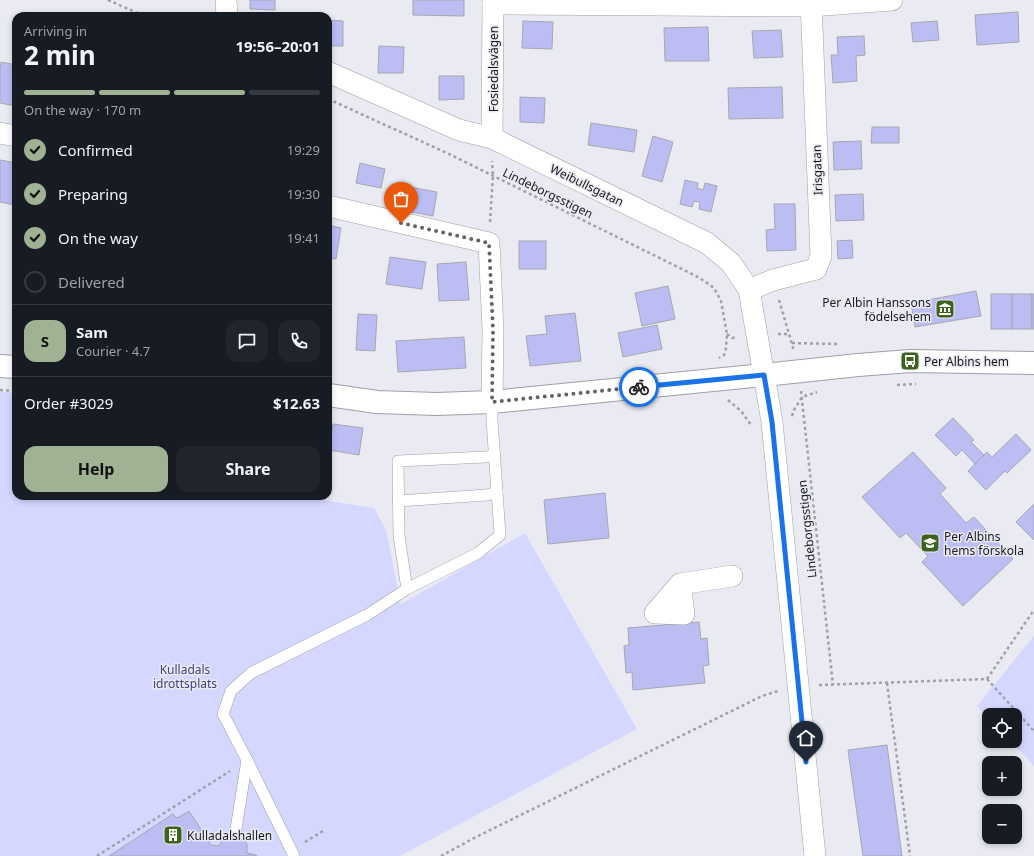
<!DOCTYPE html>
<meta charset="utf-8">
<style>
:root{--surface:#171b24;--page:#20242c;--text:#f1f3f6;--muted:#9ea1a6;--line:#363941;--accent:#a0b294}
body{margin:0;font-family:"Noto Sans",sans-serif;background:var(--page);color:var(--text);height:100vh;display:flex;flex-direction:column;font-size:15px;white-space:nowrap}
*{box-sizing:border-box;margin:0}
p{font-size:13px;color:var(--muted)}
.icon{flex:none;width:22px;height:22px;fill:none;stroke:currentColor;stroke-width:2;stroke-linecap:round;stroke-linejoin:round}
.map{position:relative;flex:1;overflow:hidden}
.sheet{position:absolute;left:12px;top:12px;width:320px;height:488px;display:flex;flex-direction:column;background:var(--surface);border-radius:12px;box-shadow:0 2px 6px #0003}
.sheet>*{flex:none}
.buttons{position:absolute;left:982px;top:708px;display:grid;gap:8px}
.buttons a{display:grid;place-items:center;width:40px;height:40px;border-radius:8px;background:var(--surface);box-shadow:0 2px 6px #0003;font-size:20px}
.pin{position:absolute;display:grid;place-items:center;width:34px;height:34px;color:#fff;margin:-41px -17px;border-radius:50% 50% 50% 0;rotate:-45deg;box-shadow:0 0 4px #0007}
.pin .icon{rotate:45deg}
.courier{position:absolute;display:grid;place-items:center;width:40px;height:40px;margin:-20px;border:3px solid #1a73e8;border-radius:50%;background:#fff;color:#222;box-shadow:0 1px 5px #0007}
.summary em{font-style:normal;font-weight:700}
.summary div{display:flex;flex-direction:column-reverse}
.summary{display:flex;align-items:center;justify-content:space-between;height:68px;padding:0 12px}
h1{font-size:26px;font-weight:700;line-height:30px}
.bar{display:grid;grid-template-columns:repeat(4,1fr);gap:6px 4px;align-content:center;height:48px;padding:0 12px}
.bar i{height:5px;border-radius:3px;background:var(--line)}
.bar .current{background:var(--accent)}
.bar p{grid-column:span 4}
.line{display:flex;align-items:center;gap:10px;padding:0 12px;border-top:1px solid var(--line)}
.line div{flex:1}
.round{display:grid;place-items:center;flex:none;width:42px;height:42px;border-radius:12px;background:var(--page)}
ol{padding:0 12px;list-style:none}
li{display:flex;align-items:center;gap:12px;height:44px}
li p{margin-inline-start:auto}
li .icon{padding:4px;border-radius:50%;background:var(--accent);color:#111;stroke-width:4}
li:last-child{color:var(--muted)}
li i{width:22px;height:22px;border:2px solid var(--line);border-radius:50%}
.primary-button{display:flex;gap:8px;margin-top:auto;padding:8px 12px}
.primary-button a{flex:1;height:46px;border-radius:12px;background:var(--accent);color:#111;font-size:16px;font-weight:700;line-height:46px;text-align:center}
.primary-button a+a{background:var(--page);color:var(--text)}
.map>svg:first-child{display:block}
.green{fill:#d6d7ff}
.building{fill:#bcbef3;stroke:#a6a7af}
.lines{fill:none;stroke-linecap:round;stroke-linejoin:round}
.lane-casing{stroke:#9f9fa7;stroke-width:12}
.street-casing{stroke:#9f9fa7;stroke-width:22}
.secondary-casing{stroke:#9f9fa7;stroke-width:24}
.path{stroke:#a0a1a7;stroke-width:2.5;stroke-dasharray:3 3;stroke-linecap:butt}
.lane{stroke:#fff;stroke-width:11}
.street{stroke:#fff;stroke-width:21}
.secondary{stroke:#fff;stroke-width:22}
.done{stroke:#626368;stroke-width:4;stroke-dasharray:0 7.2}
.route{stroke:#1a73e8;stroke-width:5}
.labels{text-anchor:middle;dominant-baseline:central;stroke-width:3;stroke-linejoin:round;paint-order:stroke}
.street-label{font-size:12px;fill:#191a1d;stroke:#e9eaf2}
.poi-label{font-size:12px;fill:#191a1d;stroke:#e9eaf2;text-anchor:start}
.park-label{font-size:12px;fill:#444081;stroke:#e9eaf2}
</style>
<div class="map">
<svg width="1034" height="856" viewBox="0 0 1034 856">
<rect width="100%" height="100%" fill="#e9eaf2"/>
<g class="green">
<path d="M0,392L16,393V496H295L374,508L386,530L401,604L525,533L637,729L400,856H0Z"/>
<path d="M1034,636V766L1010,741H1015V715H989V719L977,706Z"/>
</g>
<g class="building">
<path d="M250,0H275V10L250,9Z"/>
<path d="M413,0H464V16L413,15Z"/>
<path d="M1018,12L1019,42L977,45L975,15Z"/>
<path d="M328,20L343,21V46H328Z"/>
<path d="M523,21L553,22L552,49L522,48Z"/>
<path d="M937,21L939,40L913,42L911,23Z"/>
<path d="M708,27L709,61H665L664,28Z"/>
<path d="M781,30L783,57L754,58L752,31Z"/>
<path d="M864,36L865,55L856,56L857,81L833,83L831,55H838L837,37Z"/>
<path d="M379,46L404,47L403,73H378Z"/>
<path d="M1,62L16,65V106L0,103V69Z"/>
<path d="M439,76H464V99L439,100Z"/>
<path d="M782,87L783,118L729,119L728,88Z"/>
<path d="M520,97L545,98L544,123L520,122Z"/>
<path d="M591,123L637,130L634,152L588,145Z"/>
<path d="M872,127H899V143H871Z"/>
<path d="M653,136L673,142L662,182L642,176Z"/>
<path d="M861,141L862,169L834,170L833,142Z"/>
<path d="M0,160L16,163V205L0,202Z"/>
<path d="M360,163L385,169L381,188L356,183Z"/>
<path d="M685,180L698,183L697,188L703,190L705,183L717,186L711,212L699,209L700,202L694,201L692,207L680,204Z"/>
<path d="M410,187L437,192L433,216L406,211Z"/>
<path d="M863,194L864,220L836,221L835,195Z"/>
<path d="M774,204H795L796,250L767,251L766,230L775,229Z"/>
<path d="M328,225L341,228L336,259L328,258Z"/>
<path d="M852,240L853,258L838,259L837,241Z"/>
<rect x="519" y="241" width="27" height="28"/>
<path d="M390,257L426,262L422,289L386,284Z"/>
<path d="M466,262L469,300L439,301L437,264Z"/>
<path d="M668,286L675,319L642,326L635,293Z"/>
<path d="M976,291L981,316L915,327L911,303Z"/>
<rect x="991" y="294" width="21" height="35"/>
<rect x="1012" y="294" width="20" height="35"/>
<rect x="1032" y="294" width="2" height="35"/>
<path d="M575,313L581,361L530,366L526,336L547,334L545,316Z"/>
<path d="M358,314L377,315L375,351L356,350Z"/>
<path d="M657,325L662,349L623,357L618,333Z"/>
<path d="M464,337L466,368L398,372L396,341Z"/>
<path d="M953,418L974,440L971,442L984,455L975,464L962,450L956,456L935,435Z"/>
<path d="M333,424L363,428L359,455L329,450Z"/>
<path d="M1016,434L1031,450L1007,473L1005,471L986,490L968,471L987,452L992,457Z"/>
<path d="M913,452L946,488L940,494L966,523L974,517L1013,559L963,606L922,562L928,556L906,533L900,538L862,497Z"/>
<path d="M605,493L609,538L548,544L544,500Z"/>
<path d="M1034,504V540L1016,522Z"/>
<path d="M699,622L701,639L707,638L709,665L703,666L705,683L633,690L632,672L626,673L624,646L629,645L628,628Z"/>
<path d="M887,745L902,856H863L848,750Z"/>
<path d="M189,811L211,845L219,846L223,837L238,833L247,844V853L256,855L257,856H109L173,814L177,818Z"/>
</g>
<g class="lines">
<g class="lane-casing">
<g id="lane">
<path d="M398,501L487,495L497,492"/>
<path d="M407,589L399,536L398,461L486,457L495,455"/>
<path d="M236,829L247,760"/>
<path d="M294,856L247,760L223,714L231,691L251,673L367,615L407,589L478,553L500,535L492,420V402"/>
</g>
</g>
<g class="street-casing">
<g id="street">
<path d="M226,0L227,16"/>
<path d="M493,4L811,6L892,0"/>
<path d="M328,72L459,130L492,138L707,243L731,263L749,290L764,375L772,422L815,856"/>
<path d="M0,133L16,136"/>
<path d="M492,138L493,0"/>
<path d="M328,206L489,243L493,330L492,402"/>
<path d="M749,290L773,280L816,269L821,256L811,0"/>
<path d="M680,584L684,614L655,613L680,584L732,576"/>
</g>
</g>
<g class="secondary-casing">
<g id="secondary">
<path d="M0,366L16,367"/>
<path d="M328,395L377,402L437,404L492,402L764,375L858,365L910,361L1034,363"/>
</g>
</g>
<g class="path">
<path d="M108,0L144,16"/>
<path d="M328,99L447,153L700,278L714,288L721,301L727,334L726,348L724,355L719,358"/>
<path d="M490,222L493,176L492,161"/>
<path d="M779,300L794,351"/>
<path d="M727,334L732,338L737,337"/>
<path d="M778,334H789"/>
<path d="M792,343L839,344"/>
<path d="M897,385L916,384"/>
<path d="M0,390L16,391"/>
<path d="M801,391L833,685"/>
<path d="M728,400L741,411L751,425"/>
<path d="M792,416L794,410L802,397L817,392"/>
<path d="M987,679L1034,610"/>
<path d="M987,679L1034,731"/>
<path d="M887,683L910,856"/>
<path d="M819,685L987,679"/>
<path d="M305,842L323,831"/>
<path d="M97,856L230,771"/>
<path d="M441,856L476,837L762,696L778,691"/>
</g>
<use href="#lane" class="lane"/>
<use href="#street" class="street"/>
<use href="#secondary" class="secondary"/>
</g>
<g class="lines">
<path class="done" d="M401,223L489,243L493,330L492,402L639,387"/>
<path class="route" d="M639,387L764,375L772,422L806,762"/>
</g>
<defs>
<g id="museum-square" transform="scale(1)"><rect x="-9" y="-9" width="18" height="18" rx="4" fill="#3d631c" stroke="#e9eaf2"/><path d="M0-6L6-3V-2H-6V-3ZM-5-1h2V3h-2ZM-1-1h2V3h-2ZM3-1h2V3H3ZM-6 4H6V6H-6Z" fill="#fff"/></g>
<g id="bus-square" transform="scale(1)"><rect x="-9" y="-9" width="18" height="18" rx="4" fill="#3d631c" stroke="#e9eaf2"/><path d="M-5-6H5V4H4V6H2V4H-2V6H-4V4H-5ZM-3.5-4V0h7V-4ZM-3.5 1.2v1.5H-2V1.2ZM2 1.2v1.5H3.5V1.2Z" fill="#fff"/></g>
<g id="school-square" transform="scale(1)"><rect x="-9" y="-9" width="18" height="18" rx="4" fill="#3d631c" stroke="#e9eaf2"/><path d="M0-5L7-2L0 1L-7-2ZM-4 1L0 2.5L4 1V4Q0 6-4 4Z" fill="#fff"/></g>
<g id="building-square" transform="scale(1)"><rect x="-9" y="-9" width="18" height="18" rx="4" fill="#3d631c" stroke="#e9eaf2"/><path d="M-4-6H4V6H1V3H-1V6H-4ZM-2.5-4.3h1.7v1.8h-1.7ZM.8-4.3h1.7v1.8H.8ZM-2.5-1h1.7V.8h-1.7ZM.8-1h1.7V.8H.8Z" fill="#fff"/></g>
</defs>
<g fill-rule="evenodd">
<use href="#museum-square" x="945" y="309"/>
<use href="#bus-square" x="910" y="361"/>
<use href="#school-square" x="930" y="543"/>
<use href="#building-square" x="173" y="835"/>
</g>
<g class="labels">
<g class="street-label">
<text transform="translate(493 69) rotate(-90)">Fosiedalsvägen</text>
<text transform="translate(817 170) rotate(-92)">Irisgatan</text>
<text transform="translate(587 185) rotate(26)">Weibullsgatan</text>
<text transform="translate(548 193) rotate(26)">Lindeborgsstigen</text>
<text transform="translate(807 529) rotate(-96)">Lindeborgsstigen</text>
</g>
<g class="poi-label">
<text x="931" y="302" text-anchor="end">Per Albin Hanssons<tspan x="931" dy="14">födelsehem</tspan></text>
<text x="924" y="361">Per Albins hem</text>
<text x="944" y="536">Per Albins<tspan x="944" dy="14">hems förskola</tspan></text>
<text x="187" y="835">Kulladalshallen</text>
</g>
<g class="park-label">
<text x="185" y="669">Kulladals<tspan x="185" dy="14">idrottsplats</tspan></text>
</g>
</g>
</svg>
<div class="buttons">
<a><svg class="icon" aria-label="locate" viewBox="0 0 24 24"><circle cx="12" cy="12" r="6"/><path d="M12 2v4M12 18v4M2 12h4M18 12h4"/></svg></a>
<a>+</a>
<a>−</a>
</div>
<div class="pin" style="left:401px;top:223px;background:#ea580c"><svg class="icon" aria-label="bag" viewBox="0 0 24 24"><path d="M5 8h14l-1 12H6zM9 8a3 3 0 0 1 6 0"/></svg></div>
<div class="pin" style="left:806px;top:762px;background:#1f2937"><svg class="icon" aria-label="home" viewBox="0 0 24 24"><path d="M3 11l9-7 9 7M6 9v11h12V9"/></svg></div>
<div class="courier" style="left:639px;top:387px"><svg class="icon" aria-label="bike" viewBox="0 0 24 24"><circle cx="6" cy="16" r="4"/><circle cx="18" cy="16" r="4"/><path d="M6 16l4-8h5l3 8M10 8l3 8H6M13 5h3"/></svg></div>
<section class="sheet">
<div class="summary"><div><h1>2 min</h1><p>Arriving in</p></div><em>19:56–20:01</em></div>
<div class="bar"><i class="current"></i><i class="current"></i><i class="current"></i><i></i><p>On the way · 170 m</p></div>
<ol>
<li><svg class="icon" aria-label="check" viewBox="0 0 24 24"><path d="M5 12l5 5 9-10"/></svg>Confirmed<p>19:29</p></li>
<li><svg class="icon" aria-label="check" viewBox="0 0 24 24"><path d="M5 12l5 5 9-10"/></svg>Preparing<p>19:30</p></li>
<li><svg class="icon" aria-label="check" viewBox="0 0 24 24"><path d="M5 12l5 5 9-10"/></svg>On the way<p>19:41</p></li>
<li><i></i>Delivered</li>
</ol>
<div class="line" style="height:72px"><b class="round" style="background:var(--accent);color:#111">S</b><div><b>Sam</b><p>Courier · 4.7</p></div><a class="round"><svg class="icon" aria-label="chat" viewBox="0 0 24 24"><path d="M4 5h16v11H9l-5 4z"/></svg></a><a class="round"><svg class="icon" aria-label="phone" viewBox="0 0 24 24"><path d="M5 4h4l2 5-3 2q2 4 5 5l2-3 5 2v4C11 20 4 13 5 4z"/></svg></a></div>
<div class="line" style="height:52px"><div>Order #3029</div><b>$12.63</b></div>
<div class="primary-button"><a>Help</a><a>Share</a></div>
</section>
</div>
